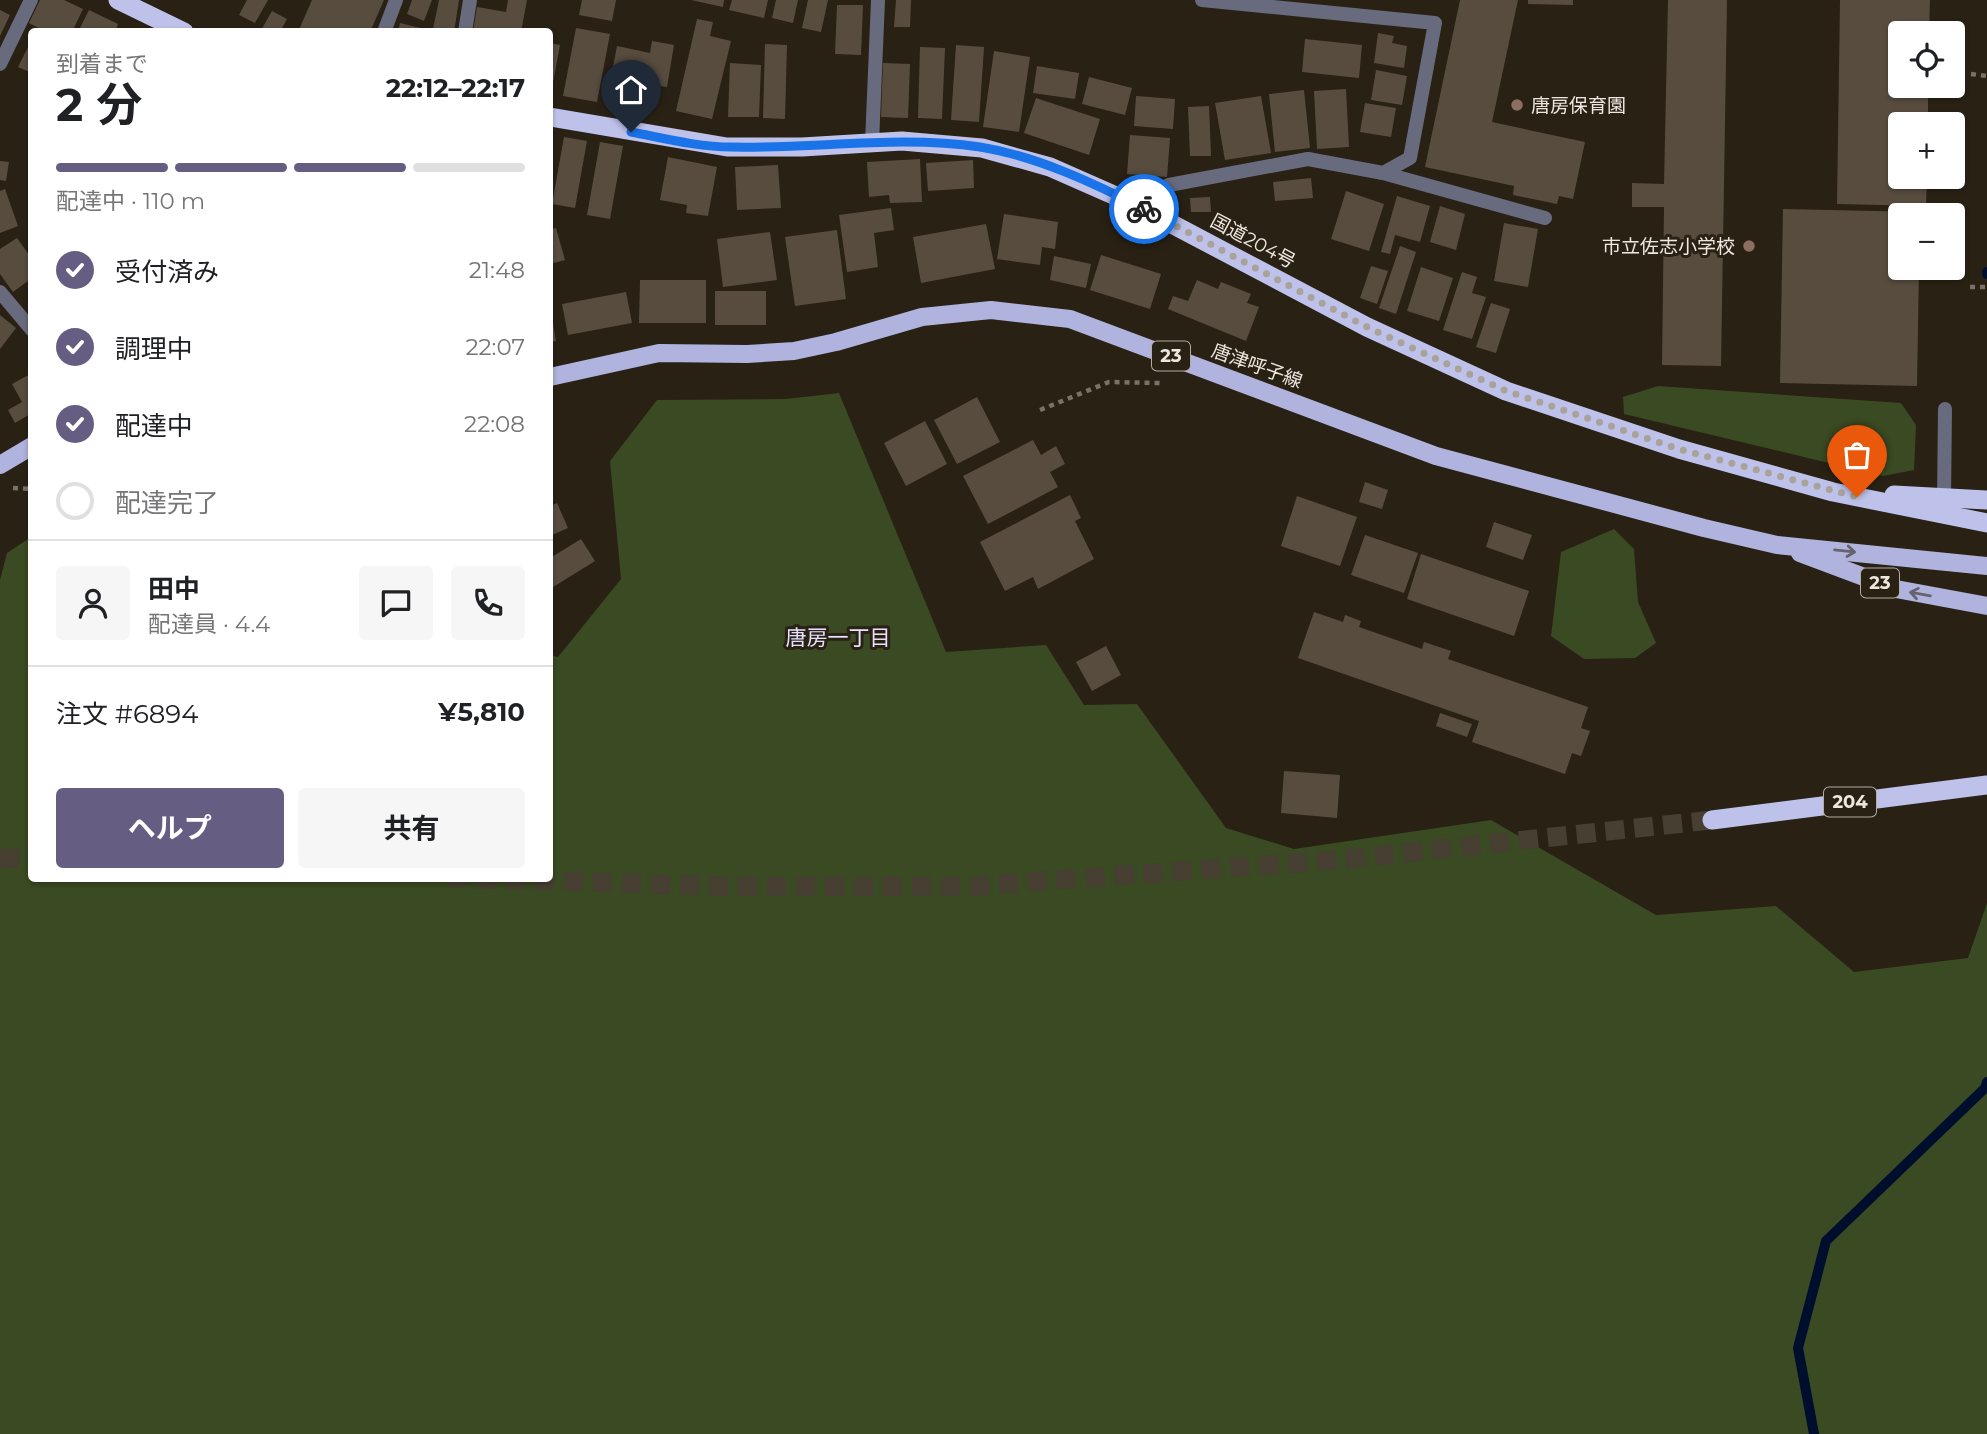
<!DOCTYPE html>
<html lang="ja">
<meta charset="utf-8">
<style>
:root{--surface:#fff;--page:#f6f6f6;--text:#202124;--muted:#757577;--line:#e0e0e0;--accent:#665e82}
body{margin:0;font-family:Montserrat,"Noto Sans JP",sans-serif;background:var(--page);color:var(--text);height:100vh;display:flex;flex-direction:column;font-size:26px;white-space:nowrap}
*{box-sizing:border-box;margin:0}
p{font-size:23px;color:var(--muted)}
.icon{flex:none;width:38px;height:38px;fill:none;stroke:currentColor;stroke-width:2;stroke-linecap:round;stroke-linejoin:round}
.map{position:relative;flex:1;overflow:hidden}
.drawer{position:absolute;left:28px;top:28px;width:525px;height:854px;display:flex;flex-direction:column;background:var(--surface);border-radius:7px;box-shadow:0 2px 5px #0004}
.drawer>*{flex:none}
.controls{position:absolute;left:1888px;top:21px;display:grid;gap:14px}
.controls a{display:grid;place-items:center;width:77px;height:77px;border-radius:7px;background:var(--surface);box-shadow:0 2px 5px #0004;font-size:35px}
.pin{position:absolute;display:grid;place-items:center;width:60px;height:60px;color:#fff;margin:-72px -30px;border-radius:50% 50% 50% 0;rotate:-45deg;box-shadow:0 0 7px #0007}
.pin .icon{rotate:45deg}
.courier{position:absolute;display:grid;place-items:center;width:70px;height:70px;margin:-35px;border:5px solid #1a73e8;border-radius:50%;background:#fff;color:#222;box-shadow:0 2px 9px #0007}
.overview em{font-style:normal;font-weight:700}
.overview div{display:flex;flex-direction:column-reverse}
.overview{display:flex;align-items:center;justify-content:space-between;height:119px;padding:0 28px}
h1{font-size:46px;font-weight:700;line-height:52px}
.bar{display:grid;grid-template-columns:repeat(4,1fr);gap:10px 7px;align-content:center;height:84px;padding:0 28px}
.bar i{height:9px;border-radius:5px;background:var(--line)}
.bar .active{background:var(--accent)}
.bar p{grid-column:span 4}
.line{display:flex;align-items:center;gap:18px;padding:0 28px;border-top:2px solid var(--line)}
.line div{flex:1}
.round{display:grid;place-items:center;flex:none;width:74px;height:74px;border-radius:7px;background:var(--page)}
ol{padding:0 28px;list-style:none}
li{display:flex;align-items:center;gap:21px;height:77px}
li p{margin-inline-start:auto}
li .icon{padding:7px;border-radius:50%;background:var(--accent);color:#fff;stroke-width:4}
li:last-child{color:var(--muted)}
li i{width:38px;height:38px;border:4px solid var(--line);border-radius:50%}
.action{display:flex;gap:14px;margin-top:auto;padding:14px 28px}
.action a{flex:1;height:80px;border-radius:7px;background:var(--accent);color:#fff;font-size:28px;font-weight:700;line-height:80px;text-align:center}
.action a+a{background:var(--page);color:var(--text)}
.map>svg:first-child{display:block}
.green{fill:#3a4a22}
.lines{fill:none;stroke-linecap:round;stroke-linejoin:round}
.stream{stroke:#000e2e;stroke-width:10}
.building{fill:#584c3f}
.trunk-tunnel{stroke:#463f32;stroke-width:19;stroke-dasharray:19 10;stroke-linecap:butt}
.path{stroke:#7a7267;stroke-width:4.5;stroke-dasharray:5 5;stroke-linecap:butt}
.service{stroke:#686a7e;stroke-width:14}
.minor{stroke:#686a7e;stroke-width:14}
.primary{stroke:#afb3dd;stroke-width:18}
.trunk{stroke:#bec2eb;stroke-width:19}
.oneway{stroke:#65636e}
.done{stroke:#a8a298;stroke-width:7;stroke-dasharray:0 12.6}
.route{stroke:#1a73e8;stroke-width:9}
.education-dot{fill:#8d6e63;stroke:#292114;stroke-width:2.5}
.labels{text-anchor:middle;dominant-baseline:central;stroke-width:6;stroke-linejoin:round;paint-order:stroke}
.shield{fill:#292114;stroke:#b2aca2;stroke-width:2}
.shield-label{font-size:18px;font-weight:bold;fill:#ede7df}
.poi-label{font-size:19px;fill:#ede7df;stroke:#292114;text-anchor:start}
.street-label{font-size:19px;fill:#ede7df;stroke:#292114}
.neighbourhood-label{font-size:21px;fill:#e6e0fd;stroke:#292114}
</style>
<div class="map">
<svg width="1987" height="1434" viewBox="0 0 1987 1434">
<rect width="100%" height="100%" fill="#292114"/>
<g class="green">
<path d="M1658,386L1901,403L1916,425L1914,470L1883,476L1624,414L1623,397Z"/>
<path d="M839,393L946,652L1046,645L1084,705L1137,704L1226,828L1294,849L1491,820L1656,915L1776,906L1854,972L1968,958L1987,903V1434H0V580L7,553L31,537L32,878H550V655L558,657L621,579L610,461L657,400L786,399Z"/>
<path d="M1614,529L1634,549L1638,602L1656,643L1635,658L1584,659L1551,636L1561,552Z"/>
</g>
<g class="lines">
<g class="stream">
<path d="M1987,272V274"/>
<path d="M1814,1434L1798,1348L1826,1241L1985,1088L1987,1082"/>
</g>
</g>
<g class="building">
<path d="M40,0H64L83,9L72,32H46L29,23Z"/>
<path d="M247,0H268L255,23L239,15Z"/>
<path d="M312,0H384L370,32H298Z"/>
<path d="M412,0H432L424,21L407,14Z"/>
<path d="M439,0H459L454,32L433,29Z"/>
<path d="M508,0H527L521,32H473L477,7L506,12Z"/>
<path d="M582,0H616L612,21L579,15Z"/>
<path d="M691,0H724L723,7Z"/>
<path d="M732,0H768L764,18L729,10Z"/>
<path d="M776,0H798L793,23L772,18Z"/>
<path d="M808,0H828L821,32L802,28Z"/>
<path d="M896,0H911L910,27H894Z"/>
<path d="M1460,0H1518L1492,122L1585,142L1573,199L1559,196L1557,204L1513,195L1514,186L1425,167Z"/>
<path d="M1528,0H1573V5L1528,4Z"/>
<path d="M1668,0H1727L1721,366L1662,365L1664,207H1632V183L1664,184Z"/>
<path d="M1840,0H1930L1929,33H1900V86H1928V124H1900V177H1927L1926,206L1837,204Z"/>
<path d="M837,5H863L861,55L835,54Z"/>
<path d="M0,10L10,15L0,36Z"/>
<path d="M89,10L118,24L115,32H78Z"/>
<path d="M272,11L287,19L280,32H260Z"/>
<path d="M697,19L713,22L710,36L731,41L712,119L676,111Z"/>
<path d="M400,23L420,28L419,32H398Z"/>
<path d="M576,28L610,34L597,102L563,96Z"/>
<path d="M1378,33L1394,36L1392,43L1407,46L1404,68L1374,63Z"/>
<path d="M1305,39L1362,45L1359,78L1302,72Z"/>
<path d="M652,41L674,45L667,87L647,84L642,110L606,103L617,46L650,53Z"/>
<path d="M550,43L560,45L552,88H550Z"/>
<path d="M765,44L787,45L785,119L763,118Z"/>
<path d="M956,45L984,47L979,122L951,120Z"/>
<path d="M28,47L32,49V73L18,67Z"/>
<path d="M920,47L945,48L942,119L918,118Z"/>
<path d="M994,51L1030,57L1019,132L983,127Z"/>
<path d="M730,63L761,65L759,117H728Z"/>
<path d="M883,63L910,64L908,118L881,117Z"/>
<path d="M1037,66L1079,73L1075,99L1033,93Z"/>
<path d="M1376,70L1407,76L1402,105L1371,100Z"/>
<path d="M1089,77L1132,88L1125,115L1082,104Z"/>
<path d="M1346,89L1349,147L1317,149L1314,91Z"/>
<path d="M1304,90L1310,148L1275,152L1269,94Z"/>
<path d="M1136,96L1175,99L1173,129L1134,126Z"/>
<path d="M1261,96L1271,153L1225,160L1215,103Z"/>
<path d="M1036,98L1100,119L1089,155L1024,133Z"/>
<path d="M1365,103L1396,108L1391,137L1360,132Z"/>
<path d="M1209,106L1211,156H1190L1188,107Z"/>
<path d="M1130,135L1170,138L1167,177L1127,174Z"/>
<path d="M564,137L587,141L575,208L552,204Z"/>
<path d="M600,142L623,146L610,219L587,215Z"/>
<path d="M668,157L717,167L708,216L686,213L687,205L660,200Z"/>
<path d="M920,159L922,202L890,203L889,195L869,197L867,162Z"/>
<path d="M973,160L974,188L928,191L926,163Z"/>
<path d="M0,161L9,162L6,181L0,180Z"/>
<path d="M778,165L781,208L737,210L735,167Z"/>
<path d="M1311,178L1313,198L1275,201L1273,182Z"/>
<path d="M5,189L18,226L0,233V191Z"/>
<path d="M1346,191L1384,204L1369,251L1331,239Z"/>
<path d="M1397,196L1430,206L1420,242L1395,235L1390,254L1381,252Z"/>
<path d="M1210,197L1211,212H1191L1190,198Z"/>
<path d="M1440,206L1465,214L1456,250L1430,242Z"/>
<path d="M891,208L894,230L874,233L878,267L847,272L839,215Z"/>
<path d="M1783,209L1921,212L1920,215H1900V268H1919L1917,386L1780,383Z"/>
<path d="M1004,214L1058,222L1055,249L1042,247L1040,265L997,259Z"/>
<path d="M1504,223L1538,229L1528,287L1494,281Z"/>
<path d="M986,224L995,269L921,283L913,237Z"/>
<path d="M556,228L565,260L550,264V230Z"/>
<path d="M837,230L846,299L795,306L785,237Z"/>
<path d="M770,232L777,280L723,287L717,239Z"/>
<path d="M17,238L32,259V278L13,292L0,274V249Z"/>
<path d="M1400,246L1416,252L1396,314L1379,308Z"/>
<path d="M1101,255L1161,274L1150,309L1090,290Z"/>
<path d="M1054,256L1091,264L1086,288L1050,280Z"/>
<path d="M1371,266L1388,271L1377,304L1360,298Z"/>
<path d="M1421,267L1453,278L1439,321L1407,311Z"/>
<path d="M1462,272L1477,277L1472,293L1486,297L1472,339L1443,330Z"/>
<path d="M640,280H706V323H639Z"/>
<path d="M1197,280L1218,289L1221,282L1251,294L1247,303L1259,307L1246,341L1168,309L1173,296L1188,301Z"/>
<rect x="715" y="291" width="51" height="34"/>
<path d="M626,292L632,323L568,335L562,304Z"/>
<path d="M1491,303L1510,309L1496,353L1476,347Z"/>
<path d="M551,312L556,341L550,342V313Z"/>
<path d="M0,315L16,328L0,349Z"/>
<path d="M32,373V413L15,423L8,410L22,402L12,384Z"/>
<path d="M977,397L1000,442L957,464L934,420Z"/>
<path d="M925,421L947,464L906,486L884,443Z"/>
<path d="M1033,440L1041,455L1056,446L1065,464L1050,472L1058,487L988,524L963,476Z"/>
<path d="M1365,482L1388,490L1382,509L1359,502Z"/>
<path d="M1070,495L1081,518L1075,521L1094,559L1038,589L1033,577L1005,591L980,542Z"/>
<path d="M1297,496L1357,517L1340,566L1281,546Z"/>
<path d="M557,503L568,528L550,536V506Z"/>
<path d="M1494,522L1532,535L1523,560L1486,547Z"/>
<path d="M1365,535L1418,553L1404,593L1351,575Z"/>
<path d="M581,539L595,561L550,589V558Z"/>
<path d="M1421,554L1529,591L1514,636L1407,599Z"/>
<path d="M1314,612L1343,622L1345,615L1361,621L1359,627L1422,649L1424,642L1451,651L1448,659L1588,707L1581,728L1590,731L1581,756L1572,753L1565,774L1472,742L1479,721L1298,658Z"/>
<path d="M1106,646L1121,675L1092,691L1076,662Z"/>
<path d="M1440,713L1472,724L1467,737L1436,726Z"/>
<path d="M1284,771L1340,775L1337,818L1281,813Z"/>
</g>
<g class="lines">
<g class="trunk-tunnel">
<path d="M0,858L32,859"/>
<path d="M448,878L724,886H971L1338,860L1712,820"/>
</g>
<g class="path">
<path d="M1971,74L1987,76"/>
<path d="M1970,287H1987"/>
<path d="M1040,410L1109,382L1161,383"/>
<path d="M13,488L32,489"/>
</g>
<g class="service">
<path d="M384,32L396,0"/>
<path d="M465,32L470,0"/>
<path d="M0,64L31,0"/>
<path d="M872,143L878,0"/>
<path d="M0,292L32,330"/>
<path d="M1944,498L1945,409"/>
</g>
<g class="minor">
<path d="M1202,0L1435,23L1410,158L1383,173"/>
<path d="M1134,204L1169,185L1308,159L1383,173L1545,218"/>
</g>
<g class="primary">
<path d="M550,377L659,353L747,354L794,351L836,342L922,317L991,310L1070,319L1436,456L1704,528L1777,545L1987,566"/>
<path d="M0,465L32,446"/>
<path d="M1800,553L1896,589L1987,606"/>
</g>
<g class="trunk">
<path d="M118,0L184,32"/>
<path d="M550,117L727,147H802L902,141L982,148L1050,167L1134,204L1367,327L1506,391L1679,449L1833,492L1987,523"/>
<path d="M1894,495L1987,500"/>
<path d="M1712,820L1987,785"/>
</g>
</g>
<defs><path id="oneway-shaft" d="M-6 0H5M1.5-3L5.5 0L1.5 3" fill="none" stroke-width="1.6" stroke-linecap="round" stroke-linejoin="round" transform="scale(1.75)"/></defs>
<g class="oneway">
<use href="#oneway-shaft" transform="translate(1845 551) rotate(6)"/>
<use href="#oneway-shaft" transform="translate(1920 594) rotate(-170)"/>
</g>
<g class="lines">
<path class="done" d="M1144,209L1367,327L1506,391L1679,449L1857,497"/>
<path class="route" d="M631,132C663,138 698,147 731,147C814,149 898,135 980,147C1036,156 1094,183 1144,209"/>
</g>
<g class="education-dot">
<circle cx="1517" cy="105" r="7"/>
<circle cx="1749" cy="246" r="7"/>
</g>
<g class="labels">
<g class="shield">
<rect x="1152" y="341.5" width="38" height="29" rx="5"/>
<rect x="1861" y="568.5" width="38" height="29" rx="5"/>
<rect x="1824" y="787.5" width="52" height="29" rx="5"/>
</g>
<g class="shield-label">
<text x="1171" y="356">23</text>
<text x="1880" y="583">23</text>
<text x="1850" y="802">204</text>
</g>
<g class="poi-label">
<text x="1531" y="105">唐房保育園</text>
<text x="1735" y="246" text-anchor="end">市立佐志小学校</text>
</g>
<g class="street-label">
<text transform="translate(1253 241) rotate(28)">国道204号</text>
<text transform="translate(1257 366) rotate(20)">唐津呼子線</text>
</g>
<g class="neighbourhood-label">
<text x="838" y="637">唐房一丁目</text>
</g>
</g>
</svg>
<div class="controls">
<a><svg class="icon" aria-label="locate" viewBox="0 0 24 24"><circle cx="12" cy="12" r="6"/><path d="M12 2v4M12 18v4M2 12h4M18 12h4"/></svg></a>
<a>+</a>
<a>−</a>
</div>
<div class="pin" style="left:1857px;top:497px;background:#ea580c"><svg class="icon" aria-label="bag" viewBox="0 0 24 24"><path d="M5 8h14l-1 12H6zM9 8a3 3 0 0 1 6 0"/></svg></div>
<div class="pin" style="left:631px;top:132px;background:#1f2937"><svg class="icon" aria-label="home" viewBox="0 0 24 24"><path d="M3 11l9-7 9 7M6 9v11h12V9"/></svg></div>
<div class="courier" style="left:1144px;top:209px"><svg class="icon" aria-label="bike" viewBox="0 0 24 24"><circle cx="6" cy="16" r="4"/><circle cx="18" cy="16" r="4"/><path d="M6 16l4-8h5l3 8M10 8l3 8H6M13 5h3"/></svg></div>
<section class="drawer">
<div class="overview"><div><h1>2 分</h1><p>到着まで</p></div><em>22:12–22:17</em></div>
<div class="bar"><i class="active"></i><i class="active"></i><i class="active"></i><i></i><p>配達中 · 110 m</p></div>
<ol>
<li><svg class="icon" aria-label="check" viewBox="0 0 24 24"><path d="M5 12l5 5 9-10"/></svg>受付済み<p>21:48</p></li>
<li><svg class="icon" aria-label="check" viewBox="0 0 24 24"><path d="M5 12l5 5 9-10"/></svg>調理中<p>22:07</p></li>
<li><svg class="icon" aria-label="check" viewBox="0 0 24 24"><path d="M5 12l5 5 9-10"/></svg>配達中<p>22:08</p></li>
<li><i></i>配達完了</li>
</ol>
<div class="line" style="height:126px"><a class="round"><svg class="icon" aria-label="person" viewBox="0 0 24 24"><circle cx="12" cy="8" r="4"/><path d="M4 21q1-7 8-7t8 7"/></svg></a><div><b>田中</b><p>配達員 · 4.4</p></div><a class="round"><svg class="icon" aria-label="chat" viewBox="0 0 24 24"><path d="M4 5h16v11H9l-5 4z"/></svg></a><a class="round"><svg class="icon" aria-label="phone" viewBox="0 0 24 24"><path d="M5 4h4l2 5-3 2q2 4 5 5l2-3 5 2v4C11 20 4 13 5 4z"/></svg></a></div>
<div class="line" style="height:91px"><div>注文 #6894</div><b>¥5,810</b></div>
<div class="action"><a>ヘルプ</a><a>共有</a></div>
</section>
</div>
